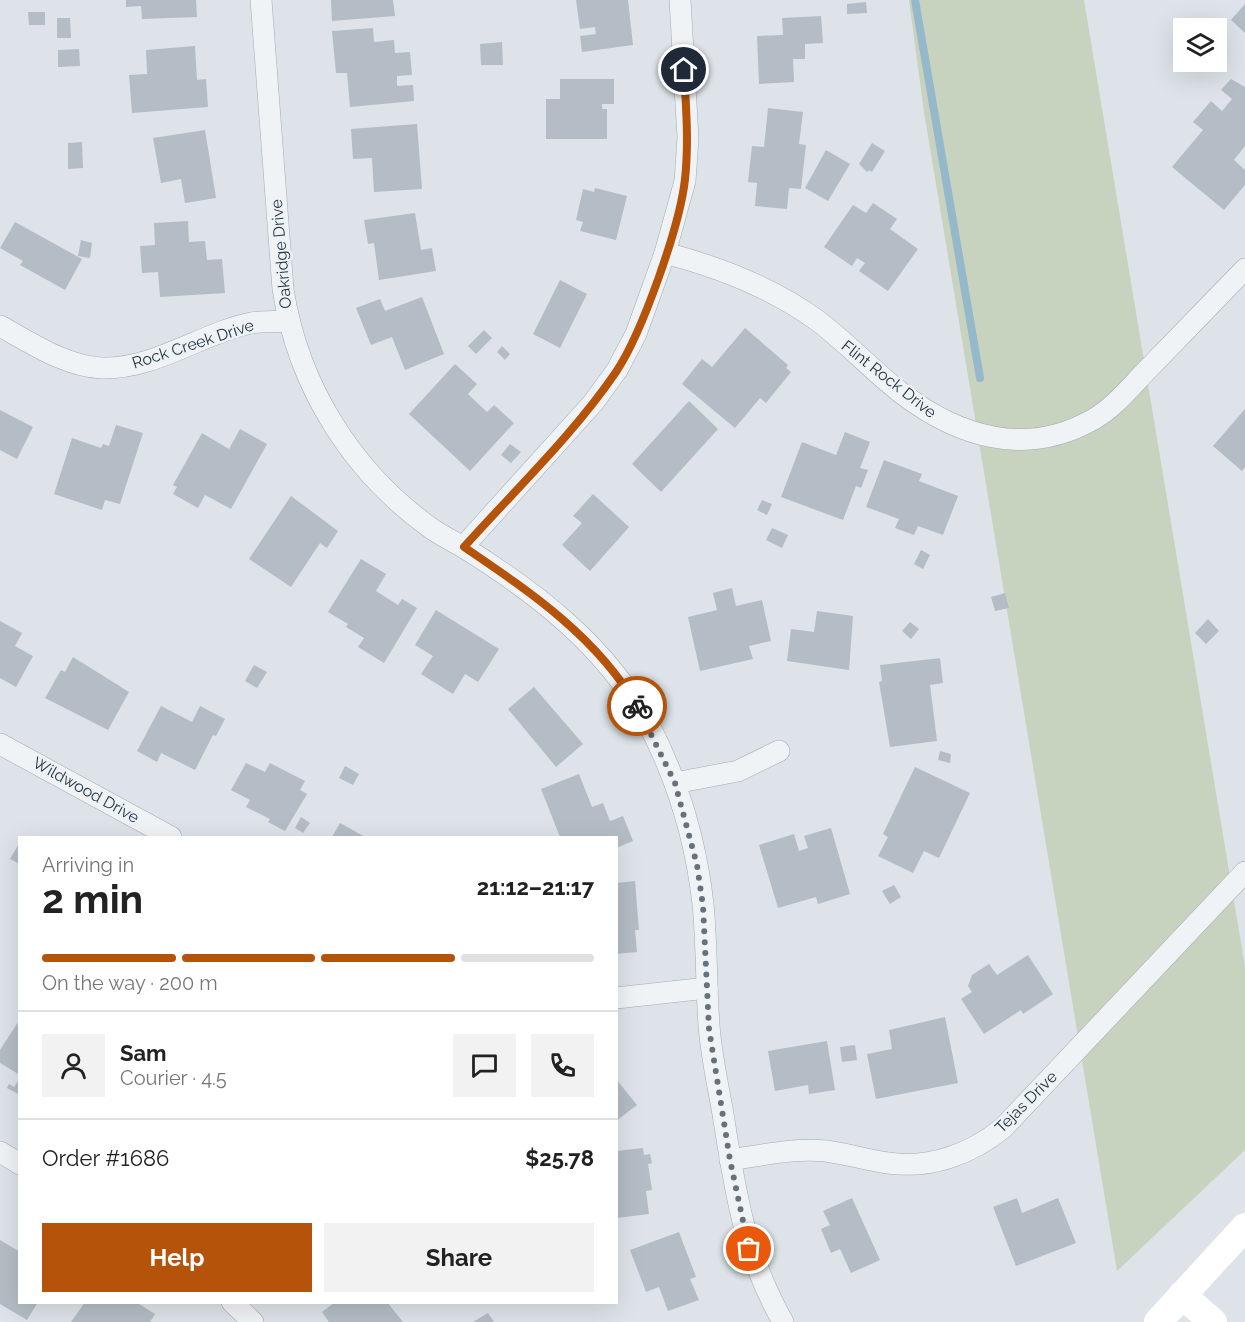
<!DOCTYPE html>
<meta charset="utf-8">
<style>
:root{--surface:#fff;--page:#f2f2f2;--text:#222;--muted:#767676;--line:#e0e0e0;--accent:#b45309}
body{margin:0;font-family:Raleway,sans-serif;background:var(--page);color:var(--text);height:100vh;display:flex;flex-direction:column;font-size:22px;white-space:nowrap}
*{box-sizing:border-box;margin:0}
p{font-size:20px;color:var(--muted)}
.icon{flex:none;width:33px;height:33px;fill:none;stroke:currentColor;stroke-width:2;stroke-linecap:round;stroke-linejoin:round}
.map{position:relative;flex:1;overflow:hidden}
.details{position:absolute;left:18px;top:836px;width:600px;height:468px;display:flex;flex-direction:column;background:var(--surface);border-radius:0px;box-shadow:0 6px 24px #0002}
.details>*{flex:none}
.buttons{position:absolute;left:1173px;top:18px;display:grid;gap:12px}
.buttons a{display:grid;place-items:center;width:54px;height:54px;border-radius:0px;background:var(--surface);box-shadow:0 6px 24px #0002;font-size:30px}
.pin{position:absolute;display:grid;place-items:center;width:51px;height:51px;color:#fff;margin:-26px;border:3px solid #fff;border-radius:50%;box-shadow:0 2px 6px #0007}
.courier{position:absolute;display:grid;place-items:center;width:60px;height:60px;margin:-30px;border:4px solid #b45309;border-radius:50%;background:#fff;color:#222;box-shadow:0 2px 8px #0007}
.summary em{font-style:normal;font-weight:700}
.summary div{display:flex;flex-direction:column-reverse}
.summary{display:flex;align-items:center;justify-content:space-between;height:102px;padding:0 24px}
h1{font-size:39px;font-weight:700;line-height:45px}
.bar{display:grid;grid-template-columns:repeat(4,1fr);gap:9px 6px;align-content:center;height:72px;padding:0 24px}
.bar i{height:8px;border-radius:4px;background:var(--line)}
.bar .active{background:var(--accent)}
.bar p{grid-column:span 4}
.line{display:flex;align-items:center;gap:15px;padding:0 24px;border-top:2px solid var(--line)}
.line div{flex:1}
.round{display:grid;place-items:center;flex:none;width:63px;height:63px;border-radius:0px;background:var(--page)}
.cta{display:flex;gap:12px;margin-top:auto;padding:12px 24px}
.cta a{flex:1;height:69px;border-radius:0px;background:var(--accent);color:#fff;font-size:24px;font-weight:700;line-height:69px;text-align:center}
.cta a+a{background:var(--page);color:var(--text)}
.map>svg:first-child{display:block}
.green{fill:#c7d3be}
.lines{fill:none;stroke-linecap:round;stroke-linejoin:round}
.stream{stroke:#95b8cb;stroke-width:8}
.building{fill:#b4bdc5}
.minor-casing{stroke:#a2abb2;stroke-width:22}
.minor{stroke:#f0f3f6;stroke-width:21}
.secondary{stroke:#fff;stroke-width:28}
.done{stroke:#66717b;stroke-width:6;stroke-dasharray:0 10.8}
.route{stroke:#b45309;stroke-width:8}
.labels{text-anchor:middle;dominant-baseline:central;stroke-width:5;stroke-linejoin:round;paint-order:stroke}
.street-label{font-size:16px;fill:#263440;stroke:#edf2f6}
</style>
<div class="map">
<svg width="1245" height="1322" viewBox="0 0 1245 1322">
<rect width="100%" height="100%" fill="#dde3e8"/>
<path class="green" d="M909,0H1084L1245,967V1150L1117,1271L924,112Z"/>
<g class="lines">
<path class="stream" d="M915,0L980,378"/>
</g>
<g class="building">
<path d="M126,0H196L197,17L142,19L141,6L126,7Z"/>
<path d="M331,0H393L395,16L332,21Z"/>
<path d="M576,0H628L633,45L582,52L580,36L596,34L595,27L580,29Z"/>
<path d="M866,2L867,13L847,14V4Z"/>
<path d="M1245,4V33L1231,20Z"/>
<path d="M28,12H45V25H29Z"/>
<path d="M821,16L823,43L805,44V59H793L794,82L759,84L757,36L783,35L782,18Z"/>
<path d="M57,18H70L71,38H57Z"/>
<path d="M373,28L374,42L394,40L395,53L410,52L412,75L397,76V86L413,85L414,101L350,107L347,73H336L332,31Z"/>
<path d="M502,42L503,65H481L480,44Z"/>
<path d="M195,46L197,80L206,79L208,107L132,113L129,75L147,74L146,50Z"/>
<path d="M79,49L80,66L58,67V50Z"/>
<path d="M560,79H614V104H602V109H607V139H546V99H560Z"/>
<path d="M1231,79L1245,87V146L1234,160L1245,170V185L1224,210L1172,167L1203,130L1193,122L1211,101L1222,111L1232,99L1221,90Z"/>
<path d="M768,108L803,112L799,144L806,145L801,189L789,188L787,209L755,206L757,183L748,182L752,146L764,147Z"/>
<path d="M417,124L422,189L374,192L372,158L353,159L351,129Z"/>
<path d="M205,130L216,198L185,203L181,179L161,183L153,138Z"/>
<path d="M82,142L83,168L68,169V143Z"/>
<path d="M872,143L885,151L872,172L869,170L867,172L859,164Z"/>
<path d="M826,150L850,164L828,201L805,188Z"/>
<path d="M595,188L627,196L616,240L580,231L583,222L576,220L583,189L594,192Z"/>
<path d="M873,203L897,219L890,229L918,249L888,291L859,271L865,263L857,258L852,266L824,247L853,205L866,213Z"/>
<path d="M415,213L421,250L432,248L436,271L379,280L374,243L368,244L364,220Z"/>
<path d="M188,221L189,242L205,241L207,260L222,259L225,293L160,297L158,272L142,273L140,246L155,245L154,223Z"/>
<path d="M15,222L82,259L65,290L20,265L23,261L0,248Z"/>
<path d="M81,240L92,243L90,258L78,256Z"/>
<path d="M560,280L587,294L560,348L533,334Z"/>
<path d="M422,297L444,354L405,370L392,337L371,345L356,308L380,299L385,311Z"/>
<path d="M745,328L788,365L786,368L791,372L766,403L760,398L735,428L682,384L702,359L712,367Z"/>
<path d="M484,330L492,338L476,354L468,346Z"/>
<path d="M502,346L510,354L505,360L497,352Z"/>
<path d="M455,364L477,384L468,394L487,412L494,405L514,423L470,471L409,414Z"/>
<path d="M689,401L718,429L661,492L632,464Z"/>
<path d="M1245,409V467L1242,471L1213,446Z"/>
<path d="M0,410L33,427L17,459L0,450Z"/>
<path d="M116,425L143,433L120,504L105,500L102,510L54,494L72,438L101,448L103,444L109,446Z"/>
<path d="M240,429L267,444L231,509L205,495L198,508L173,494L177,487L173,485L202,433L229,449Z"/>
<path d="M845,432L870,442L860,468L868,470L861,488L856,486L843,520L781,497L802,442L836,455Z"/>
<path d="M510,444L521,452L511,463L501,455Z"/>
<path d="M884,460L922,474L919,481L958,496L943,535L918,526L914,535L895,528L899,519L866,507Z"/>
<path d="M593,494L629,527L590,571L562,545L582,523L573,516Z"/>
<path d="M291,496L338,531L327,548L320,543L291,587L249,559Z"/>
<path d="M762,500L772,504L767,515L757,510Z"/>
<path d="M772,528L788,535L782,548L766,540Z"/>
<path d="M921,550L930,555L923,569L914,564Z"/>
<path d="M361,559L386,574L376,591L398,605L402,599L417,608L384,663L358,647L364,638L346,627L348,624L328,612Z"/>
<path d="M732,588L736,606L762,600L771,641L749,646L753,659L700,671L688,617L717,610L713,593Z"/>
<path d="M1005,593L1009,608L995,611L991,597Z"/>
<path d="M436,610L499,649L478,682L465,674L453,694L421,674L433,656L415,645Z"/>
<path d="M817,611L853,616L849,670L787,661L791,629L814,632Z"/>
<path d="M1208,619L1219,631L1206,644L1195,633Z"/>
<path d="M0,621L22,633L15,646L33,656L16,687L0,678Z"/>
<path d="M910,622L919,629L911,639L902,631Z"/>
<path d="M73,657L129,692L108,730L45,698L61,670L65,672Z"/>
<path d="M940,658L943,683L930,685L937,741L890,747L879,682L882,681L880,665Z"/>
<path d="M254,665L267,672L257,688L245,681Z"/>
<path d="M534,687L583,744L556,767L508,709Z"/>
<path d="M161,706L192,722L200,706L225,719L216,736L213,735L195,770L161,753L157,762L137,751Z"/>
<path d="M940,751L951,754L950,763L938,760Z"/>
<path d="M246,763L265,772L270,763L305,781L300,790L307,794L285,831L268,822L270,819L246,807L250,800L231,790Z"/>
<path d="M345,766L359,774L353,785L339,778Z"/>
<path d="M915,767L970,793L939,858L924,851L913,873L878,856L888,837L883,834Z"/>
<path d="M579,774L592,807L603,803L610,821L623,816L633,841L616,848V837H560L541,789Z"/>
<path d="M301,817L310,823L303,833L295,828Z"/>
<path d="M340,823L365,837H332Z"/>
<path d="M831,828L850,894L818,904L816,897L778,908L759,845L794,834L799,851L808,848L804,836Z"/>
<path d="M20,842V864L10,859Z"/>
<path d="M635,881L639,930H635L637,952L616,954V883Z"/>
<path d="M894,885L901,897L890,904L882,891Z"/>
<path d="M1028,955L1053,994L1023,1014L1021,1010L984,1034L961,999L972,992L968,986L972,975L989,964L997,975Z"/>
<path d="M945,1017L958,1083L876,1099L867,1054L892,1049L889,1030Z"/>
<path d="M20,1019V1075L0,1063V1050Z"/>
<path d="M827,1041L835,1090L809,1094L808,1085L775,1091L768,1051Z"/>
<path d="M855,1045L857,1060L842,1062L840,1047Z"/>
<path d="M20,1078V1095L7,1088L9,1084L14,1087Z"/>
<path d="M616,1079L637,1105L616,1121Z"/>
<path d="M643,1148L644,1155L650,1154L652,1163L648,1164L652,1190L646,1191L649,1214L617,1218L616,1151Z"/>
<path d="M852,1198L880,1260L851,1273L840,1249L831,1253L821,1229L830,1225L823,1211Z"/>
<path d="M1017,1198L1022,1213L1058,1198L1076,1243L1016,1266L993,1207Z"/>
<path d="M679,1232L696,1277L690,1279L699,1300L668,1311L659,1287L646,1292L630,1250Z"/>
<path d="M0,1240L20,1252V1302H38L27,1320L0,1304Z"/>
<path d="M85,1302H136L155,1314L150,1322H71Z"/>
<path d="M335,1302H387L403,1322H329L322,1312Z"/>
<path d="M488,1313L494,1322H473Z"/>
</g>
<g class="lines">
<g class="minor-casing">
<g id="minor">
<path d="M261,0L283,289C298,386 352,472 432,529C442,536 453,541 463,547C537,593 607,647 649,725C678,781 696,842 703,904C707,944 706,985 709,1025C711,1055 718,1085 723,1114C735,1191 744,1253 783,1322"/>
<path d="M665,253C719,267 773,288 818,321C847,343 872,370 900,392C958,437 1026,458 1094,419C1116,406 1132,385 1150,367C1182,334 1213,302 1245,269"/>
<path d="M0,326C31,343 65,366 101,368C154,370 202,333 251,323C263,321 276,322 288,321"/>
<path d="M463,547L593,403L617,370L636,334L665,253L685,181L688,138L680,0"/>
<path d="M0,744L171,837"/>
<path d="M675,783L738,771L779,751"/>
<path d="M616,998L707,988"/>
<path d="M0,1152L20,1164"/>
<path d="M730,1160C762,1155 794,1148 826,1151C847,1154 867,1160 888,1163C931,1169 971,1154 1003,1128L1245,872"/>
<path d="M232,1302L253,1322"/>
</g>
</g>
<use href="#minor" class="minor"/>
<g class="secondary">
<path d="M1182,1295L1213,1322"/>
<path d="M1158,1322L1245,1227"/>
</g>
</g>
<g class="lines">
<path class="done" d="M637,706L675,783L697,865L703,906L709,1029L730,1160L749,1249"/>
<path class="route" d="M637,706C596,636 530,592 464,547C515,490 573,435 616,372C642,333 680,226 685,179C689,143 686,107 684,70"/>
</g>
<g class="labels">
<g class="street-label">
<text transform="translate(281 254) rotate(-95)">Oakridge Drive</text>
<text transform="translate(193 344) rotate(-18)">Rock Creek Drive</text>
<text transform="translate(889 379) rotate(38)">Flint Rock Drive</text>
<text transform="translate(86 790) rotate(29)">Wildwood Drive</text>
<text transform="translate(1026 1102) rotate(-45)">Tejas Drive</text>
</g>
</g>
</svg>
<div class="buttons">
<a><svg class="icon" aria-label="layers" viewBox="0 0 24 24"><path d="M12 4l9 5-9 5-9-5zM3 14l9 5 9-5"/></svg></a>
</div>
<div class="pin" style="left:749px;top:1249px;background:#ea580c"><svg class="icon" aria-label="bag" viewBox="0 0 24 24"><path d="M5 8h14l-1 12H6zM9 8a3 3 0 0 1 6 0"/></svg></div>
<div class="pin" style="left:684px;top:70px;background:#1f2937"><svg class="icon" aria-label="home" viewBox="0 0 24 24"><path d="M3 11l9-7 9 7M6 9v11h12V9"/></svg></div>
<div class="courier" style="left:637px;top:706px"><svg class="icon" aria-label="bike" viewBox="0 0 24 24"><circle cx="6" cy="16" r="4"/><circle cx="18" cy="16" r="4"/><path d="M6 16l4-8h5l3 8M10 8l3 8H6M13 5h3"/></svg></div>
<section class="details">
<div class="summary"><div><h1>2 min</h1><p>Arriving in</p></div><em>21:12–21:17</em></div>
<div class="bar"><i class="active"></i><i class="active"></i><i class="active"></i><i></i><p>On the way · 200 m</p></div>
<div class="line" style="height:108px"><a class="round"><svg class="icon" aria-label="person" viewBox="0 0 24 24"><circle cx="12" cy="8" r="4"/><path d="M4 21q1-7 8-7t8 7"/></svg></a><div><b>Sam</b><p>Courier · 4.5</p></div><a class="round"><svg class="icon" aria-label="chat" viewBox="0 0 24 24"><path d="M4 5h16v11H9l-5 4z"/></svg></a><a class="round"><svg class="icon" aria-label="phone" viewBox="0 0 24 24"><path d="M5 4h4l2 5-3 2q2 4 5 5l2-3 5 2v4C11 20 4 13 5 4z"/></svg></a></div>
<div class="line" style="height:78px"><div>Order #1686</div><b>$25.78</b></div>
<div class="cta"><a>Help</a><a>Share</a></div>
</section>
</div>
